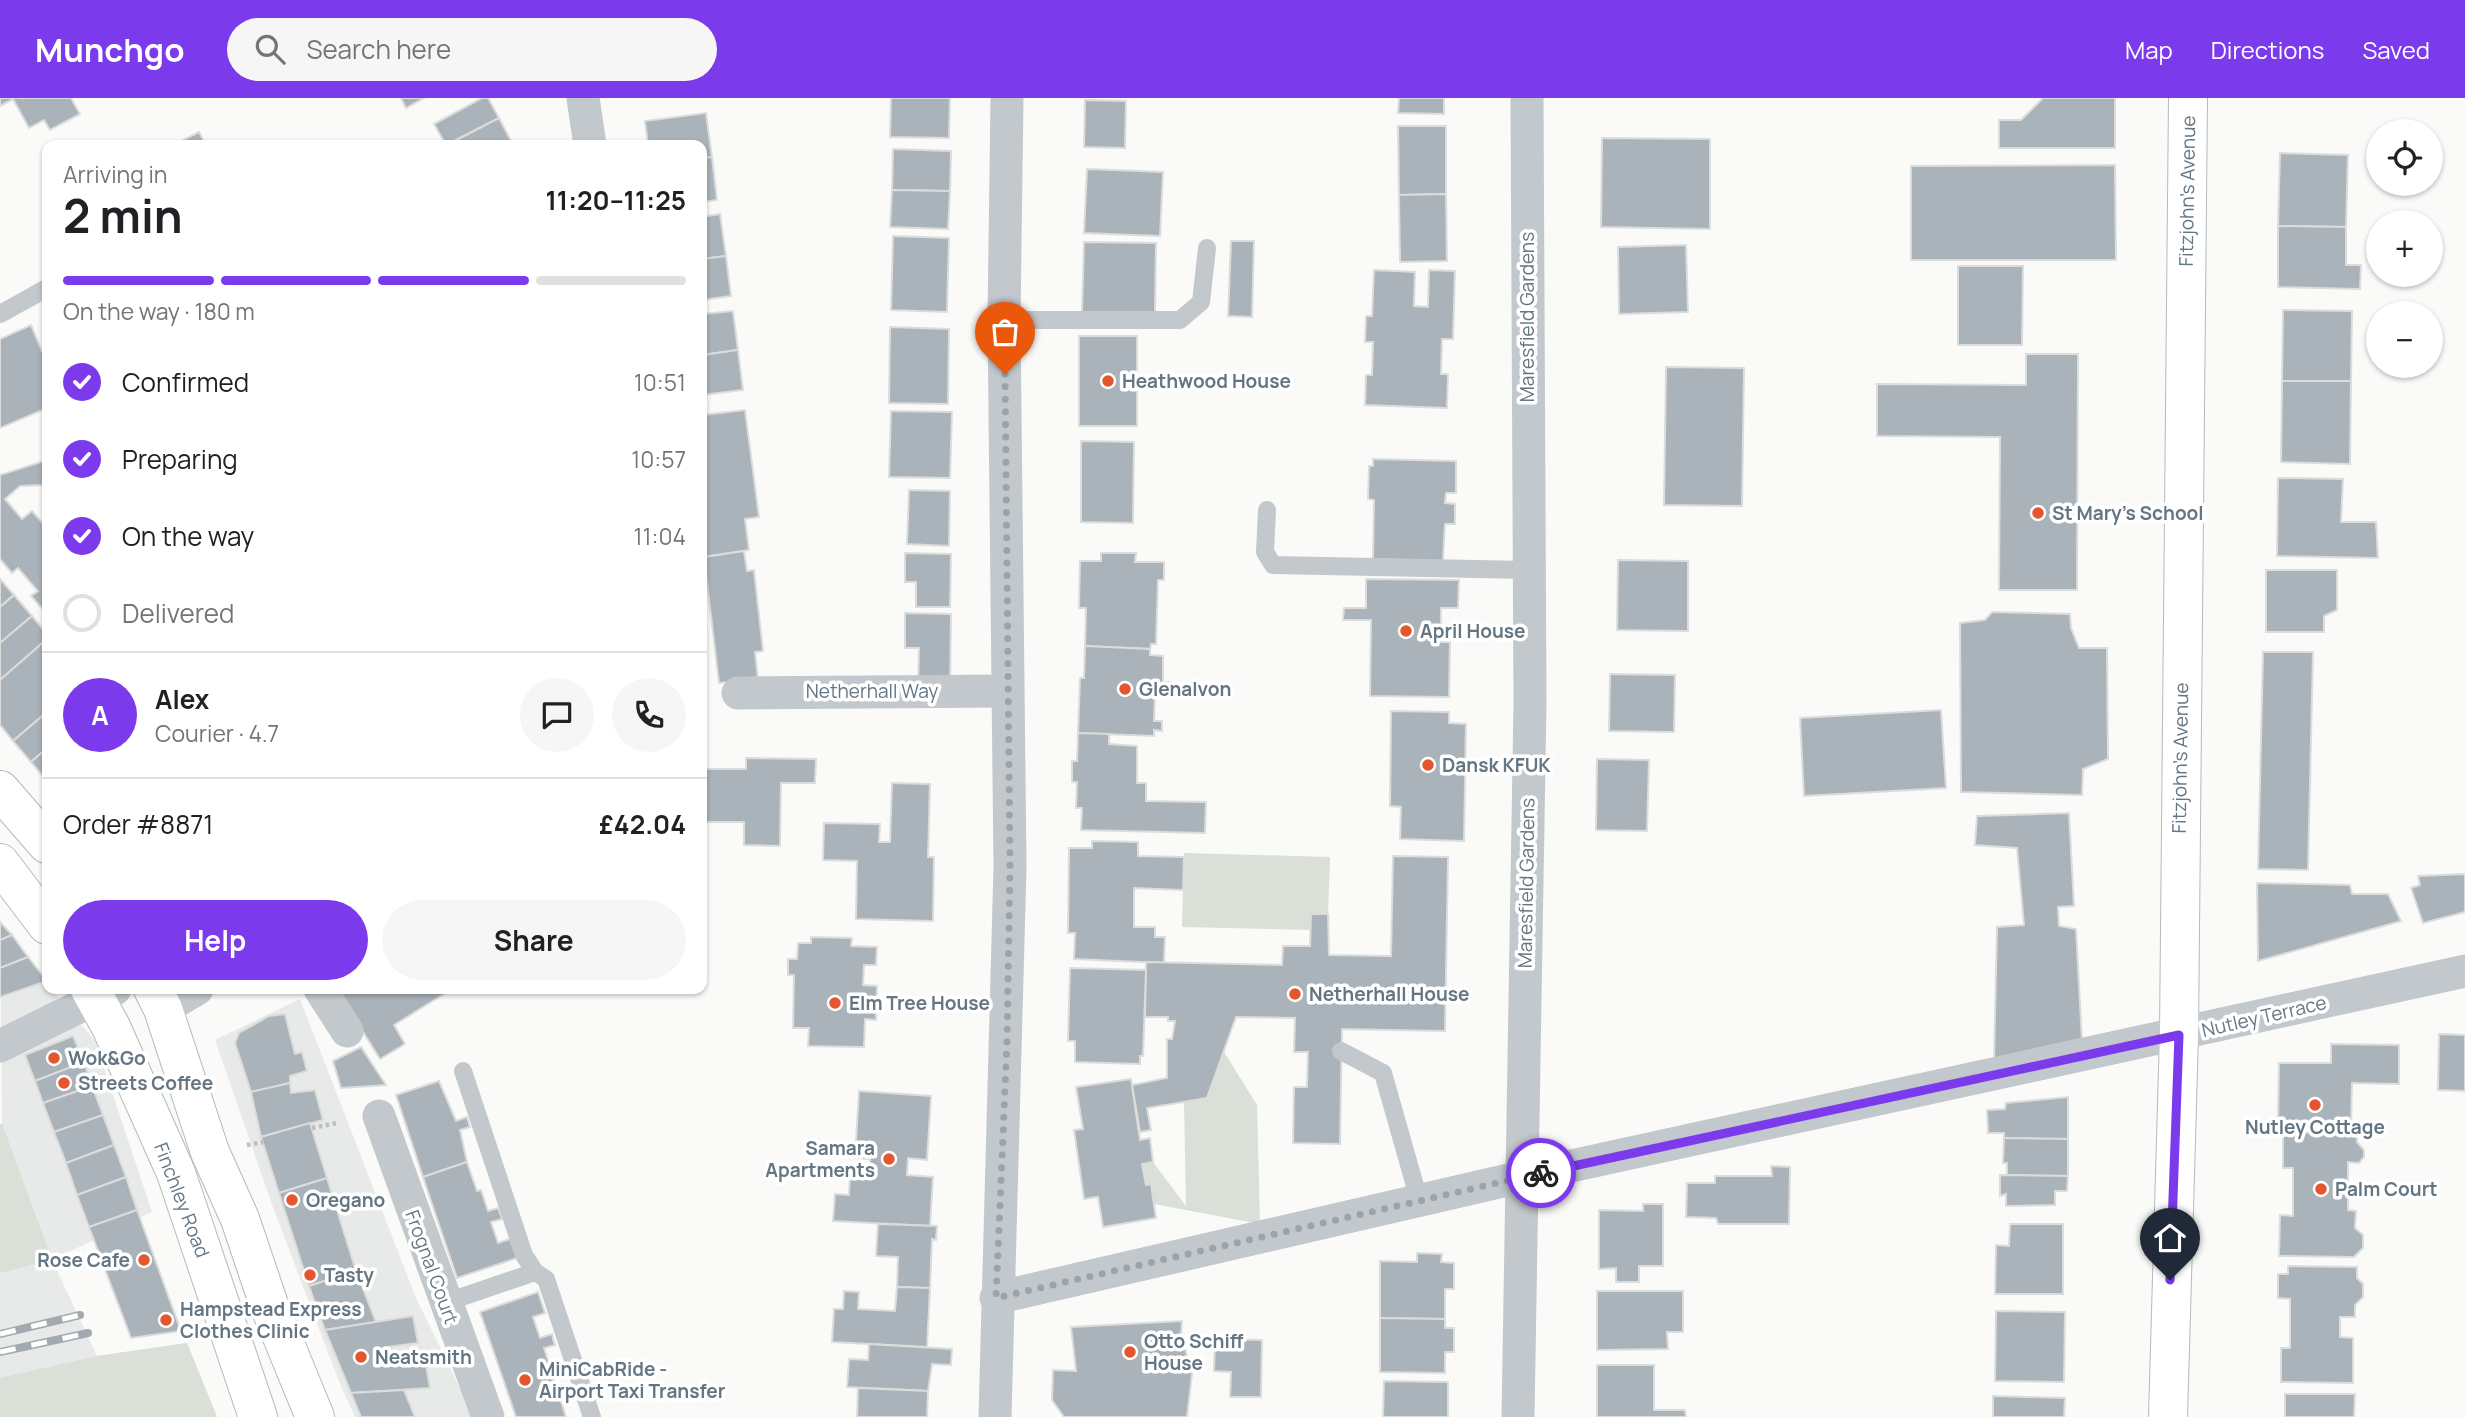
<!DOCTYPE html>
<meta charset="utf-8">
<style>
:root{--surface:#fff;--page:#f6f6f6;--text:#202124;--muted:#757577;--line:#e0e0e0;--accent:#7c3aed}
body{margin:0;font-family:Manrope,sans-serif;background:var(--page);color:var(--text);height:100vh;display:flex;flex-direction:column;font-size:26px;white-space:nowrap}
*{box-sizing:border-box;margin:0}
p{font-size:23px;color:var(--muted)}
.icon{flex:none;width:38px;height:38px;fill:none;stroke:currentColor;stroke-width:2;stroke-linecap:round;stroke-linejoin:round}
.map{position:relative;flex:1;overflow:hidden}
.drawer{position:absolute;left:42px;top:42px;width:665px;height:854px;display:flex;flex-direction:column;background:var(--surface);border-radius:14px;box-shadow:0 2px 5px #0004}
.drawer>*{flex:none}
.controls{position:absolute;left:2366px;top:21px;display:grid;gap:14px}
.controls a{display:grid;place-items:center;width:77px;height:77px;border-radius:50%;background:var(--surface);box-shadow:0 2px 5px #0004;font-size:35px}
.pin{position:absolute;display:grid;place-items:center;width:60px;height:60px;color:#fff;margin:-72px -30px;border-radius:50% 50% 50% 0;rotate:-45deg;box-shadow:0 0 7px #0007}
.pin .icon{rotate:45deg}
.courier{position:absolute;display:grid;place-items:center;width:70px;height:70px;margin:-35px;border:5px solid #7c3aed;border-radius:50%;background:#fff;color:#222;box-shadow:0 2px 9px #0007}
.head em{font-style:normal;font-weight:700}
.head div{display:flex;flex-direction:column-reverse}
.head{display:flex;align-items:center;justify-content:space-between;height:119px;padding:0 21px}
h1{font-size:46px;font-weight:700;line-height:52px}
.bar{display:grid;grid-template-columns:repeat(4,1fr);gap:10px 7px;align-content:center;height:84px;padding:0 21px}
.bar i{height:9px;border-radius:5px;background:var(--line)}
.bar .selected{background:var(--accent)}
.bar p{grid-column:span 4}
.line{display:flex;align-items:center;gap:18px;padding:0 21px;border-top:2px solid var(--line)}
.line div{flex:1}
.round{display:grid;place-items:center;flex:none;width:74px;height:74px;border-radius:37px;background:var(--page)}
ol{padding:0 21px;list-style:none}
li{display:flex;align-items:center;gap:21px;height:77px}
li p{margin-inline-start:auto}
li .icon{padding:7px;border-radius:50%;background:var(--accent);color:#fff;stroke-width:4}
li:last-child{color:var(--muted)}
li i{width:38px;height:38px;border:4px solid var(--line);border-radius:50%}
.action{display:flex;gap:14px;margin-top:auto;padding:14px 21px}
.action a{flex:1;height:80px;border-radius:42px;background:var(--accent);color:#fff;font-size:28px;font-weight:700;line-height:80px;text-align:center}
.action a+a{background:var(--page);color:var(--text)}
header{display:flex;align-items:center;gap:42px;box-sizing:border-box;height:98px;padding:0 35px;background:var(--accent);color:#fff}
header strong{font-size:33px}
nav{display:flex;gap:38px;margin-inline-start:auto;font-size:24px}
.search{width:490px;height:63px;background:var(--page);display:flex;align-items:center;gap:18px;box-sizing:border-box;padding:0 24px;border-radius:38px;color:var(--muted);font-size:26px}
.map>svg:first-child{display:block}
.built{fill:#e8e9e9}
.green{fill:#dadfd7}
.building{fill:#aab3b9;stroke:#dcdcda;stroke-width:2}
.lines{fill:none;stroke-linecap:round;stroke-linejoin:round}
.secondary-casing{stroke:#b3babf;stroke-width:40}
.trunk-casing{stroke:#b4b9bd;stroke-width:40}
.path{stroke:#bbbfc2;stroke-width:4.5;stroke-dasharray:3.5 3.5;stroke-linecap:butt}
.service{stroke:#c3c8cc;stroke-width:18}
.minor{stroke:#c3c8cc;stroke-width:33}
.secondary{stroke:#fff;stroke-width:38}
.trunk{stroke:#fff;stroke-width:38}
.rail-casing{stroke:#a2aab0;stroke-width:8}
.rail{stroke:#fff;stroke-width:5;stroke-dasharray:16;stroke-linecap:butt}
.done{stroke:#99a4ac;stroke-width:7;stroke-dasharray:0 12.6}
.route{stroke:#7c3aed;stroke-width:9}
.poi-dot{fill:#e4572e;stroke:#fff;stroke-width:2.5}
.labels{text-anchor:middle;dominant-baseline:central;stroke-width:7;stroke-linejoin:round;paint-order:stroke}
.street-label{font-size:19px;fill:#657683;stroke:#fff}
.poi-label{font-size:19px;font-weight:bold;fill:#657683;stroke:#fff;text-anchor:start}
</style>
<header>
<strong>Munchgo</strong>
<div class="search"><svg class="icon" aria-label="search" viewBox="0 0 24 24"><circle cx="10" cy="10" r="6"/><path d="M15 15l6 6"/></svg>Search here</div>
<nav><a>Map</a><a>Directions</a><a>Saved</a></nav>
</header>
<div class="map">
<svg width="2465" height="1319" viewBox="0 0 2465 1319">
<rect width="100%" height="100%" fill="#fafaf8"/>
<g class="built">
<path d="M0,829L47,886V891H51L95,943L152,1114L52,1162L97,1258L187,1245L217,1319H0V1175L51,1161L2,1025Z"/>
<path d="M300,901L416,1200L474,1319H355L340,1286L271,1104L215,942Z"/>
</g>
<g class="green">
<path d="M1184,755L1330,759L1328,816H1311V832L1182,829Z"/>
<path d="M1224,954L1257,1007L1260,1126L1154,1106L1151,1087H1146L1142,1066L1153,1064L1186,1108L1184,1004L1207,1000Z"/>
<path d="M2,1025L52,1162L0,1175V1026Z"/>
<path d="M187,1245L217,1319H0V1280L97,1258Z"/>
</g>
<g class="building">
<path d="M0,0H71L80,16L50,32L44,22L29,30L13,1L0,8Z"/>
<path d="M401,0H424L406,10Z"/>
<path d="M482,0H488L499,20L446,47L434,26Z"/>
<path d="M891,0H950L949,40L890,39Z"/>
<path d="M1399,0H1444V16L1398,15Z"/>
<path d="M2043,0H2115V50H1999V22H2021Z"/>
<path d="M1085,2L1126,3L1125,50L1084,49Z"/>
<path d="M706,15L712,59L702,60V47H648L645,23Z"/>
<path d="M499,20L511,43L503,47H447Z"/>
<path d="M1398,28H1446V96L1399,97Z"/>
<path d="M199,34L206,47H173Z"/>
<path d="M1602,40L1710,41V131L1601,129Z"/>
<path d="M893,51L951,53L950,93L892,92Z"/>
<path d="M2280,55L2348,57L2346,129L2278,128Z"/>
<path d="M712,59L717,102L702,104V60Z"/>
<path d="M2115,67L2116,162H1911V68Z"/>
<path d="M1087,71L1163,74L1160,138L1084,135Z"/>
<path d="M892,92L950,93L948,131L890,129Z"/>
<path d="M1446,96L1447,163L1400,164L1399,97Z"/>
<path d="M720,116L726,158L702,161V119Z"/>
<path d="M2278,128L2346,129V167H2361L2360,191L2278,189Z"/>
<path d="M893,138L949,140L947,214L891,212Z"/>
<path d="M1231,143H1254L1252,219L1228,218Z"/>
<path d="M1084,144L1156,145L1155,215L1082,214Z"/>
<path d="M1686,147L1688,214L1619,216L1618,149Z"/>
<path d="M726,158L731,198L702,202V161Z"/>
<path d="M1958,168H2023L2022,247H1958Z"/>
<path d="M1374,172L1415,174L1414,208L1428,209L1429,172L1455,173L1453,241H1442L1441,276H1448L1447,310L1365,307L1366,277H1372L1373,244H1365L1366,218H1372Z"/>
<path d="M2283,212L2352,213L2351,283H2282Z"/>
<path d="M733,213L738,252L702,257V216Z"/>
<path d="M31,227L47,265V310L0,330V241Z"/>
<path d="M890,229L949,231L948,306L889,305Z"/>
<rect x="1079" y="238" width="58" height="90"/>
<path d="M738,252L743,292L702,297V257Z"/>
<path d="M2026,256H2078L2077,492H1999L2000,339L1877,338V286L2026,287Z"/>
<path d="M1666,269L1744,270L1742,408L1664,407Z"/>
<path d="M2282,283H2351L2350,366L2281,364Z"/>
<path d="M745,312L759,419L745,421L749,452L704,459L702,317Z"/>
<path d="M891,313L952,314L950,380L889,379Z"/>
<path d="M1081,343L1134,344L1133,425L1081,424Z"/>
<path d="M1373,361L1456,363V395H1446L1445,405L1455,406V426H1445L1443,463L1373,461L1374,402L1368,401L1369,368H1373Z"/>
<path d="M47,362V387L20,388L5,401L22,421L32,413L47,430V516L31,498L38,493L18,470L12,475L0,461V377Z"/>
<path d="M2278,380L2343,381L2341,424H2376L2378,460L2277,458Z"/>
<path d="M909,392L950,393L949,448L907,446Z"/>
<path d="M744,453L747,473L754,472L763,553L755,554L758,581L719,585L704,459Z"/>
<path d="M905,455L951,456L950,509H916V484H905Z"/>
<path d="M1101,455H1136L1135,464H1164V482H1158L1156,546H1151L1150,551L1085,548L1086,510H1079L1080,463H1101Z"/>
<path d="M1618,462L1688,463V533L1617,532Z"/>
<path d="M2266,472H2337V512L2324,518V534H2266Z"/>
<path d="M0,481L14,497L0,509Z"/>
<path d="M1366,481L1459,482L1458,510H1441V544H1450L1449,599L1370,598L1371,522H1343L1344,510H1366Z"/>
<path d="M14,497L32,518L0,545V509Z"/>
<path d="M1992,514L2070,516L2071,530L2079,550H2107L2108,661L2083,671L2082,697L1961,694L1960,525L1985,522Z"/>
<path d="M905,515L951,516L950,590L918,589L919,550H905Z"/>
<path d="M32,518L47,536V541L0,582V545Z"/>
<path d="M47,541V614L13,643L0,627V582Z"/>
<path d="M1085,548L1150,551V557L1163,558V584H1171L1170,599L1155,598L1154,623H1162V633L1154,632V638L1078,635L1080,580H1084Z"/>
<path d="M2263,554H2313L2308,772L2258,771Z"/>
<path d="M1610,576L1675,577L1674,634L1609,633Z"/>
<path d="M1941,612L1946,690L1804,698L1800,620Z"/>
<path d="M1391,613L1449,614V625L1466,626L1464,743L1400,741L1401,709L1390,708Z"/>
<path d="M47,614V650L31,664L13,643Z"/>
<path d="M1078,635L1109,636V646L1137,648V685H1146V703L1206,704L1205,735L1081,732L1082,710H1076L1077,684H1072V663H1077Z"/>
<path d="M47,650V683L31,664Z"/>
<path d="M746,660L816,661L815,685H781L780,748L744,747V724H706V671H746Z"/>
<path d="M1597,661L1649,662L1647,733L1596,732Z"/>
<path d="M892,685L930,686L928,759H934L933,823L856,821L857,763L823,762L824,725L880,726L879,744H890Z"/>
<path d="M2069,715L2074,808L2058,809L2059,828L2076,831L2082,943L1994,963L1997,829L2024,827L2017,750L1975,747L1977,718Z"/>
<path d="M1092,743L1138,744V758L1184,759L1183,792L1134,790V829H1155V839H1165L1164,865L1074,861L1075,835H1068L1069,750H1092Z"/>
<path d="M1393,758L1448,759L1445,933L1342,931L1340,1046L1293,1045L1294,989H1307L1308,954H1294L1295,920L1236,919L1207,1000L1147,1010L1151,1032L1140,1034L1132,987L1167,980V941H1172L1175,923H1168V919H1145L1146,864L1282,867L1283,848H1310L1311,816H1328L1329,857L1391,858Z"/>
<path d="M2465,776V814L2423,825L2411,790L2420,787L2418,778Z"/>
<path d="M2257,785L2350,787L2352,796H2388L2401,823L2258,863Z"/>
<path d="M0,824L12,837L0,842Z"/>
<path d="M12,837L28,859L0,870V842Z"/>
<path d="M811,839L852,840L851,848L877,849L876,867H864L863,887L877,888L876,922L865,921L864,949L808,948L809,930H793L794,877H788V861H797L798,845H811Z"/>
<path d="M28,859L47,883L0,899V870Z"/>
<path d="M1070,870L1146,872L1143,958H1140V966L1075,964V943H1068Z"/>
<path d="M336,891H452L394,927L405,946L380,961Z"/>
<path d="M285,916L295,956L302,954L307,973L290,978V985L251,994L235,945L239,935L269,918Z"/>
<path d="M2439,936L2465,937V993L2438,992Z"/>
<path d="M73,938L84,964L35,983L25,957Z"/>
<path d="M2331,946L2399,947V986L2352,985L2351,1028L2278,1027L2279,965H2331Z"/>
<path d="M361,949L386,987L341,990L333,963Z"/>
<path d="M84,964L92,988L43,1005L35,983Z"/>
<path d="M1131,981L1140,1042L1150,1040L1153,1064L1142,1066L1146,1087L1151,1086L1156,1120L1103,1129L1098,1099L1084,1101L1074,1032L1083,1031L1076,989Z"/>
<path d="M439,983L456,1023L467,1019L470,1029L460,1032L467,1064L423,1079L396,997Z"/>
<path d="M290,985L291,995L315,992L323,1022L261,1039L251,994Z"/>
<path d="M92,988L103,1017L54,1034L43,1005Z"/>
<path d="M859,993L931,998L927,1062L908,1060L907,1077L933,1079L930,1128L833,1123L835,1096L849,1097L850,1077L869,1078L870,1061L855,1060Z"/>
<path d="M2068,999V1041L2004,1040V1035H1988L1987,1012L2005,1011L2006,1005Z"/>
<path d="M103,1017L114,1047L66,1065L54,1034Z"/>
<path d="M310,1025L327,1080L279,1095L261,1039Z"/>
<path d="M2283,1034L2357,1035V1044L2364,1052V1059L2359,1065L2348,1064V1112L2356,1113L2355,1130L2363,1137V1150L2354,1159L2279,1158L2280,1117L2293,1118V1070H2283Z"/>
<path d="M2004,1040L2068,1041V1078L2007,1077V1065H2003Z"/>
<path d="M114,1047L126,1079L77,1097L66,1065Z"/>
<path d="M467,1064L477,1093L481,1092L488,1113L498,1110L500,1115L502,1121L491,1124L498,1145L510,1141L517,1160L457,1180L423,1079Z"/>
<path d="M1771,1068L1790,1069L1789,1126H1718L1716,1120L1686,1119L1687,1085H1715V1078H1772Z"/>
<path d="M2000,1077L2068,1078L2067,1093H2055V1107L2006,1108V1096L2000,1098Z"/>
<path d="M126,1079L137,1112L89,1129L77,1097Z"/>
<path d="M327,1080L356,1173L309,1188L279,1095Z"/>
<path d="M1643,1106H1663V1168H1639V1184H1616V1170L1599,1171V1112L1643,1113Z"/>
<path d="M137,1112L181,1233L131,1240L89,1129Z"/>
<path d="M878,1126L937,1128L936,1142L932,1141L930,1190L897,1189L898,1159L876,1158Z"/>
<path d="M2010,1126H2063V1196H1995L1996,1147L2009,1148Z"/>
<path d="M1417,1155L1442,1156L1441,1164L1454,1165V1191H1445V1221L1380,1220V1163L1417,1164Z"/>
<path d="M2288,1168L2357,1169V1180L2363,1186V1199L2355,1207V1219H2340V1239L2353,1240V1285L2281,1284V1250H2290V1201L2278,1200V1176H2288Z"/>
<path d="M356,1173L376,1224L325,1232L309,1188Z"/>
<path d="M897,1189L930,1190L927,1249L832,1244L834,1211H843L844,1193L859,1194L858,1211L895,1213Z"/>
<path d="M1597,1193H1683V1234H1667L1668,1251L1597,1252Z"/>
<path d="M538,1194L545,1215L533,1219L540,1240L552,1236L553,1241L555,1247L544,1250L566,1319H516L480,1214Z"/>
<path d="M1996,1213L2065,1214L2064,1284L1995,1283Z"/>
<path d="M413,1218L418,1245L386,1249L390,1268L425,1261L430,1290L351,1295L325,1232Z"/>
<path d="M1380,1220L1445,1221V1230H1454V1254H1445V1275L1380,1274Z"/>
<path d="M1182,1223L1181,1236L1192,1276L1187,1319H1064L1052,1302L1053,1272L1076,1273L1071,1229Z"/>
<path d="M1215,1241L1262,1242L1261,1299H1230L1231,1274L1214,1273Z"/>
<path d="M869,1246L952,1251L951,1267L932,1266L928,1293L847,1289L849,1261L868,1262Z"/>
<path d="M1597,1267H1654V1312H1685L1686,1319H1597Z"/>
<path d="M1384,1283L1448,1284V1319H1383Z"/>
<path d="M858,1290L928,1293L927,1319H857Z"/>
<path d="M404,1292L415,1319H361L351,1295Z"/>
<path d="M2285,1296H2355L2354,1319H2285Z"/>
<path d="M1993,1298L2065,1300L2064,1319H1993Z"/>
</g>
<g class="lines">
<g class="secondary-casing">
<path id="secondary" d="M2168,1319L2179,937L2188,0"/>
</g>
<g class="trunk-casing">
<g id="trunk">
<path d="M0,692L47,746"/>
<path d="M0,765L47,827"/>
<path d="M90,891L111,929L176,1075L258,1319"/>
<path d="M153,891L163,911L210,1054L240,1121L269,1207L315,1319"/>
</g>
</g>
<g class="path">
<path d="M312,1030L337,1025"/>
<path d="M247,1047L263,1044"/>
</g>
<g class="service">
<path d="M0,216L47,190"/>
<path d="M1004,222H1180L1201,204L1207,150"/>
<path d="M1267,412L1265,454L1273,467L1530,472"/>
<path d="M1341,953L1383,975L1419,1102"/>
<path d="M463,973L524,1157L535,1174"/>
<path d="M444,1205L535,1174L546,1181L592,1319"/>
</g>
<g class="minor">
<path d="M583,0L590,47"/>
<path d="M738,595L1006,593"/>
<path d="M320,891L347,933"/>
<path d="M163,911L197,891"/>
<path d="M0,948L115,891"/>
<path d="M379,1018L488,1319"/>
<path d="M996,1200L1521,1079L2465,873"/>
<path d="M995,1319L1010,769L1004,222L1007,0"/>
<path d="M1518,1319L1530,605L1527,0"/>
</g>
<use href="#secondary" class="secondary"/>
<use href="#trunk" class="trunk"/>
<g class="rail-casing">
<g id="rail">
<path d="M0,1236L80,1217"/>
<path d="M0,1254L88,1235"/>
</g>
</g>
<use href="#rail" class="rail"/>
</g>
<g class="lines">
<path class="done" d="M1005,276L1010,769L1007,944L996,1200L1541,1075"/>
<path class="route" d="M1541,1075L2179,937L2170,1182"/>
</g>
<g class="poi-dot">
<circle cx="1108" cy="283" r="7"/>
<circle cx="2038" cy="415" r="7"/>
<circle cx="1406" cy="533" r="7"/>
<circle cx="1125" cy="591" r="7"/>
<circle cx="1428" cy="667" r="7"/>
<circle cx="1295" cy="896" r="7"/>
<circle cx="835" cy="905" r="7"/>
<circle cx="54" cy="960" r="7"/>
<circle cx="64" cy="985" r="7"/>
<circle cx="2315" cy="1007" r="7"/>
<circle cx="889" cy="1061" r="7"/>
<circle cx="2321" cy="1091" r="7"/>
<circle cx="292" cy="1102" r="7"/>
<circle cx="144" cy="1162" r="7"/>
<circle cx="310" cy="1177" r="7"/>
<circle cx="166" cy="1222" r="7"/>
<circle cx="1130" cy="1254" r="7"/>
<circle cx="361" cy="1259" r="7"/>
<circle cx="525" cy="1282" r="7"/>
</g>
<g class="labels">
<g class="street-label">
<text transform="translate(2187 93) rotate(-89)">Fitzjohn's Avenue</text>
<text transform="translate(1527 219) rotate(-90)">Maresfield Gardens</text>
<text x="872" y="593">Netherhall Way</text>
<text transform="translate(2180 660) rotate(-89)">Fitzjohn's Avenue</text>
<text transform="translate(1526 785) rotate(-89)">Maresfield Gardens</text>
<text transform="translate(2264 918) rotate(-13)">Nutley Terrace</text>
<text transform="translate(182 1102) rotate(69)">Finchley Road</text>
<text transform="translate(432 1169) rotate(70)">Frognal Court</text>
</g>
<g class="poi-label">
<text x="1122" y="283">Heathwood House</text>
<text x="2052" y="415">St Mary's School</text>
<text x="1420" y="533">April House</text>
<text x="1139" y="591">Glenalvon</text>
<text x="1442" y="667">Dansk KFUK</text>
<text x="1309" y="896">Netherhall House</text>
<text x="849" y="905">Elm Tree House</text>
<text x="68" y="960">Wok&amp;Go</text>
<text x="78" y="985">Streets Coffee</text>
<text x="2315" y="1029" text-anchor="middle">Nutley Cottage</text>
<text x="875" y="1050" text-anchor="end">Samara<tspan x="875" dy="22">Apartments</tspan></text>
<text x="2335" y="1091">Palm Court</text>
<text x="306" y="1102">Oregano</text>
<text x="130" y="1162" text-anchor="end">Rose Cafe</text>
<text x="324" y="1177">Tasty</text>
<text x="180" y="1211">Hampstead Express<tspan x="180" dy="22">Clothes Clinic</tspan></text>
<text x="1144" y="1243">Otto Schiff<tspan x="1144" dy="22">House</tspan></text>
<text x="375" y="1259">Neatsmith</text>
<text x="539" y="1271">MiniCabRide -<tspan x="539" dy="22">Airport Taxi Transfer</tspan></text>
</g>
</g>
</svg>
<div class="controls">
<a><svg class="icon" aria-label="locate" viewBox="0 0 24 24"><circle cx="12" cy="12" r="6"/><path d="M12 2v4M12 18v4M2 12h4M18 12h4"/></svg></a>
<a>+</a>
<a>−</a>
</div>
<div class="pin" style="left:1005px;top:276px;background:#ea580c"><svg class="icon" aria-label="bag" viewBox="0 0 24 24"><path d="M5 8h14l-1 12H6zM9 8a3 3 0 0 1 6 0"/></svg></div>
<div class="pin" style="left:2170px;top:1182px;background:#1f2937"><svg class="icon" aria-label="home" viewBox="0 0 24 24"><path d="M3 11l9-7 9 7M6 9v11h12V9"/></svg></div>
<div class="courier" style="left:1541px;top:1075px"><svg class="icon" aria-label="bike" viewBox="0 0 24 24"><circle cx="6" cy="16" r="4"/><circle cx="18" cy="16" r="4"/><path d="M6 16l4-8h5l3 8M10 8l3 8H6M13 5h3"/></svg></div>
<section class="drawer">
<div class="head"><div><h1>2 min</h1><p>Arriving in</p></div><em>11:20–11:25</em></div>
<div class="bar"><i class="selected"></i><i class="selected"></i><i class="selected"></i><i></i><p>On the way · 180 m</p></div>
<ol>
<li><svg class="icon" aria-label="check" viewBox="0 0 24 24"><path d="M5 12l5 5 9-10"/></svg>Confirmed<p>10:51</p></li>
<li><svg class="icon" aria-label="check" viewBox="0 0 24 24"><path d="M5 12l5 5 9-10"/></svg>Preparing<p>10:57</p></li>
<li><svg class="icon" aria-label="check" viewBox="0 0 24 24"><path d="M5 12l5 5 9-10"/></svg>On the way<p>11:04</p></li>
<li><i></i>Delivered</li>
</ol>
<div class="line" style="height:126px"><b class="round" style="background:var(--accent);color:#fff">A</b><div><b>Alex</b><p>Courier · 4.7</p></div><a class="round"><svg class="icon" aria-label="chat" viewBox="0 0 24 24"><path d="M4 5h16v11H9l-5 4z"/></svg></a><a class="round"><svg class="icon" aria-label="phone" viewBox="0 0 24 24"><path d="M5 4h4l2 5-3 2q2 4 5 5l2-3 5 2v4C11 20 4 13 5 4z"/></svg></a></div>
<div class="line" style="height:91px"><div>Order #8871</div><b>£42.04</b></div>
<div class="action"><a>Help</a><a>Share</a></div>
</section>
</div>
